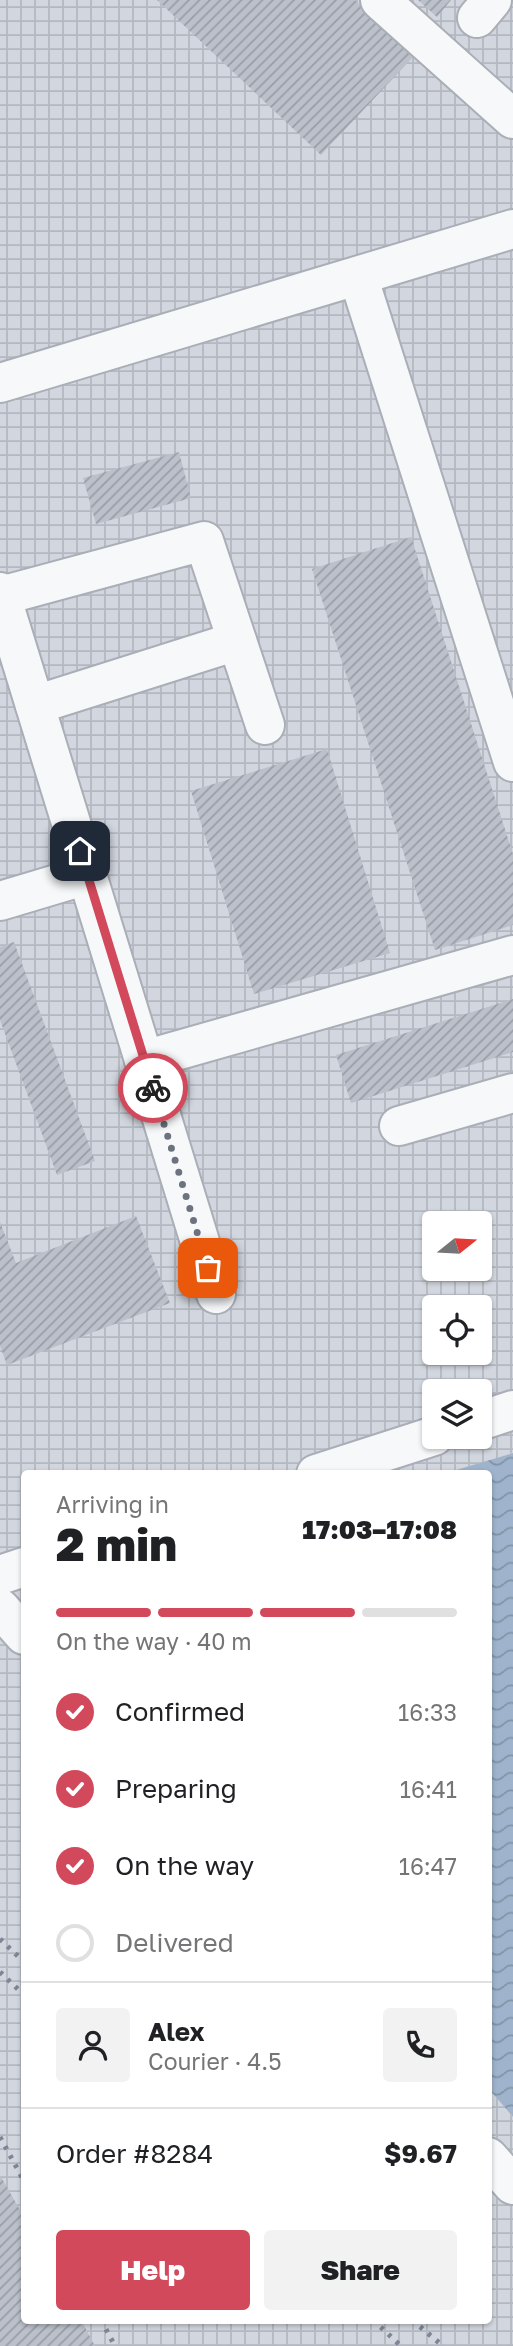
<!DOCTYPE html>
<meta charset="utf-8">
<style>
:root{--surface:#fff;--page:#f2f2f2;--text:#202124;--muted:#757577;--line:#e0e0e0;--accent:#d1495b}
body{margin:0;font-family:"Golos Text",sans-serif;background:var(--page);color:var(--text);height:100vh;display:flex;flex-direction:column;font-size:26px;white-space:nowrap}
*{box-sizing:border-box;margin:0}
p{font-size:23px;color:var(--muted)}
.icon{flex:none;width:38px;height:38px;fill:none;stroke:currentColor;stroke-width:2;stroke-linecap:round;stroke-linejoin:round}
.map{position:relative;flex:1;overflow:hidden}
.sheet{position:absolute;left:21px;top:1470px;width:471px;height:854px;display:flex;flex-direction:column;background:var(--surface);border-radius:7px;box-shadow:0 2px 5px #0004}
.sheet>*{flex:none}
.needle{width:46px;rotate:72deg}
.tools{position:absolute;left:422px;top:1211px;display:grid;gap:14px}
.tools a{display:grid;place-items:center;width:70px;height:70px;border-radius:7px;background:var(--surface);box-shadow:0 2px 5px #0004;font-size:35px}
.pin{position:absolute;display:grid;place-items:center;width:60px;height:60px;color:#fff;margin:-30px;border-radius:14px;box-shadow:0 4px 10px #0006}
.courier{position:absolute;display:grid;place-items:center;width:70px;height:70px;margin:-35px;border:5px solid #d1495b;border-radius:50%;background:#fff;color:#222;box-shadow:0 2px 9px #0007}
.overview em{font-style:normal;font-weight:800}
.overview div{display:flex;flex-direction:column-reverse}
.overview{display:flex;align-items:center;justify-content:space-between;height:119px;padding:0 35px}
h1{font-size:46px;font-weight:800;line-height:52px}
.bar{display:grid;grid-template-columns:repeat(4,1fr);gap:10px 7px;align-content:center;height:84px;padding:0 35px}
.bar i{height:9px;border-radius:5px;background:var(--line)}
.bar .current{background:var(--accent)}
.bar p{grid-column:span 4}
.line{display:flex;align-items:center;gap:18px;padding:0 35px;border-top:2px solid var(--line)}
.line div{flex:1}
.round{display:grid;place-items:center;flex:none;width:74px;height:74px;border-radius:7px;background:var(--page)}
ol{padding:0 35px;list-style:none}
li{display:flex;align-items:center;gap:21px;height:77px}
li p{margin-inline-start:auto}
li .icon{padding:7px;border-radius:50%;background:var(--accent);color:#fff;stroke-width:4}
li:last-child{color:var(--muted)}
li i{width:38px;height:38px;border:4px solid var(--line);border-radius:50%}
.primary-button{display:flex;gap:14px;margin-top:auto;padding:14px 35px}
.primary-button a{flex:1;height:80px;border-radius:7px;background:var(--accent);color:#fff;font-size:28px;font-weight:800;line-height:80px;text-align:center}
.primary-button a+a{background:var(--page);color:var(--text)}
.map>svg:first-child{display:block}
.industrial{fill:url(#industrial-grid);fill-rule:evenodd}
.water{fill:url(#water-waves)}
.building{fill:url(#building-hatch)}
.lines{fill:none;stroke-linecap:round;stroke-linejoin:round}
.minor-casing{stroke:#a9aeb7;stroke-width:42}
.minor{stroke:#f7f8fa;stroke-width:38}
.rail{stroke:#7d8696;stroke-width:5;stroke-dasharray:3.5 7;stroke-linecap:butt}
.done{stroke:#6c737f;stroke-width:7;stroke-dasharray:0 12.6}
.route{stroke:#d1495b;stroke-width:9}
</style>
<div class="map">
<svg width="513" height="2346" viewBox="0 0 513 2346">
<defs>
<pattern id="industrial-grid" width="8" height="8" patternUnits="userSpaceOnUse" patternTransform="scale(1.75)"><rect width="8" height="8" fill="#d2d6de"/><path d="M0 4h8M4 0v8" fill="none" stroke="#b4b8c0"/></pattern>
<pattern id="water-waves" width="16" height="10" patternUnits="userSpaceOnUse" patternTransform="scale(1.75)"><rect width="16" height="10" fill="#9fb4cc"/><path d="M0 5q4-4 8 0t8 0" fill="none" stroke="#8293a7"/></pattern>
<pattern id="building-hatch" width="6" height="6" patternUnits="userSpaceOnUse" patternTransform="scale(1.75)"><rect width="6" height="6" fill="#bbc0ca"/><path d="M-1 1l2-2M0 6l6-6M5 7l2-2" fill="none" stroke="#989da6"/></pattern>
</defs>
<rect width="100%" height="100%" fill="#e4e7ec"/>
<path class="industrial" d="M0,0H513V1453L446,1474H24V2320H488V2088L513,2117V2346H0ZM434,1223H480V1269H434ZM434,1307H480V1353H434ZM434,1391H480V1437H434Z"/>
<path class="water" d="M513,1453V2117L488,2088V1474L446,1473Z"/>
<g class="building">
<path d="M157,0H355L414,56L321,155Z"/>
<path d="M418,0H451L437,17Z"/>
<path d="M179,452L191,498L96,524L83,478Z"/>
<path d="M411,537L513,854V925L435,950L312,569Z"/>
<path d="M327,749L390,953L254,994L191,791Z"/>
<path d="M14,942L95,1161L57,1175L0,1020V947Z"/>
<path d="M513,999V1052L351,1103L336,1055Z"/>
<path d="M136,1216L170,1303L7,1365L0,1346V1222L16,1263Z"/>
<path d="M0,2175L24,2217V2320H81L95,2346H0Z"/>
</g>
<g class="lines">
<g class="minor-casing">
<g id="minor">
<path d="M380,0L513,119"/>
<path d="M477,18L492,0"/>
<path d="M358,276L513,762"/>
<path d="M0,383L513,229"/>
<path d="M0,592L216,1294"/>
<path d="M1,596L204,541L265,725"/>
<path d="M35,705L237,641"/>
<path d="M0,901L87,875"/>
<path d="M144,1060L513,955"/>
<path d="M399,1126L513,1093"/>
<path d="M480,1421L513,1410"/>
<path d="M316,1474L434,1436"/>
<path d="M0,1575L24,1567"/>
<path d="M0,1608L24,1635"/>
<path d="M488,2157L513,2185"/>
</g>
</g>
<use href="#minor" class="minor"/>
<g class="rail">
<path d="M0,1939L24,1962"/>
<path d="M0,1972L24,1995"/>
<path d="M0,2137L24,2181"/>
<path d="M101,2320L115,2346"/>
<path d="M373,2320L401,2346"/>
<path d="M412,2320L443,2346"/>
</g>
</g>
<g class="lines">
<path class="done" d="M153,1088L208,1268"/>
<path class="route" d="M80,851L153,1088"/>
</g>
</svg>
<div class="tools">
<a><svg class="needle" viewBox="-14 -14 28 28"><path d="M0-13l5 13h-10z" fill="#e53935"/><path d="M0 13l5-13h-10z" fill="#757577"/></svg></a>
<a><svg class="icon" aria-label="locate" viewBox="0 0 24 24"><circle cx="12" cy="12" r="6"/><path d="M12 2v4M12 18v4M2 12h4M18 12h4"/></svg></a>
<a><svg class="icon" aria-label="layers" viewBox="0 0 24 24"><path d="M12 4l9 5-9 5-9-5zM3 14l9 5 9-5"/></svg></a>
</div>
<div class="pin" style="left:208px;top:1268px;background:#ea580c"><svg class="icon" aria-label="bag" viewBox="0 0 24 24"><path d="M5 8h14l-1 12H6zM9 8a3 3 0 0 1 6 0"/></svg></div>
<div class="pin" style="left:80px;top:851px;background:#1f2937"><svg class="icon" aria-label="home" viewBox="0 0 24 24"><path d="M3 11l9-7 9 7M6 9v11h12V9"/></svg></div>
<div class="courier" style="left:153px;top:1088px"><svg class="icon" aria-label="bike" viewBox="0 0 24 24"><circle cx="6" cy="16" r="4"/><circle cx="18" cy="16" r="4"/><path d="M6 16l4-8h5l3 8M10 8l3 8H6M13 5h3"/></svg></div>
<section class="sheet">
<div class="overview"><div><h1>2 min</h1><p>Arriving in</p></div><em>17:03–17:08</em></div>
<div class="bar"><i class="current"></i><i class="current"></i><i class="current"></i><i></i><p>On the way · 40 m</p></div>
<ol>
<li><svg class="icon" aria-label="check" viewBox="0 0 24 24"><path d="M5 12l5 5 9-10"/></svg>Confirmed<p>16:33</p></li>
<li><svg class="icon" aria-label="check" viewBox="0 0 24 24"><path d="M5 12l5 5 9-10"/></svg>Preparing<p>16:41</p></li>
<li><svg class="icon" aria-label="check" viewBox="0 0 24 24"><path d="M5 12l5 5 9-10"/></svg>On the way<p>16:47</p></li>
<li><i></i>Delivered</li>
</ol>
<div class="line" style="height:126px"><a class="round"><svg class="icon" aria-label="person" viewBox="0 0 24 24"><circle cx="12" cy="8" r="4"/><path d="M4 21q1-7 8-7t8 7"/></svg></a><div><b>Alex</b><p>Courier · 4.5</p></div><a class="round"><svg class="icon" aria-label="phone" viewBox="0 0 24 24"><path d="M5 4h4l2 5-3 2q2 4 5 5l2-3 5 2v4C11 20 4 13 5 4z"/></svg></a></div>
<div class="line" style="height:91px"><div>Order #8284</div><b>$9.67</b></div>
<div class="primary-button"><a>Help</a><a>Share</a></div>
</section>
</div>
